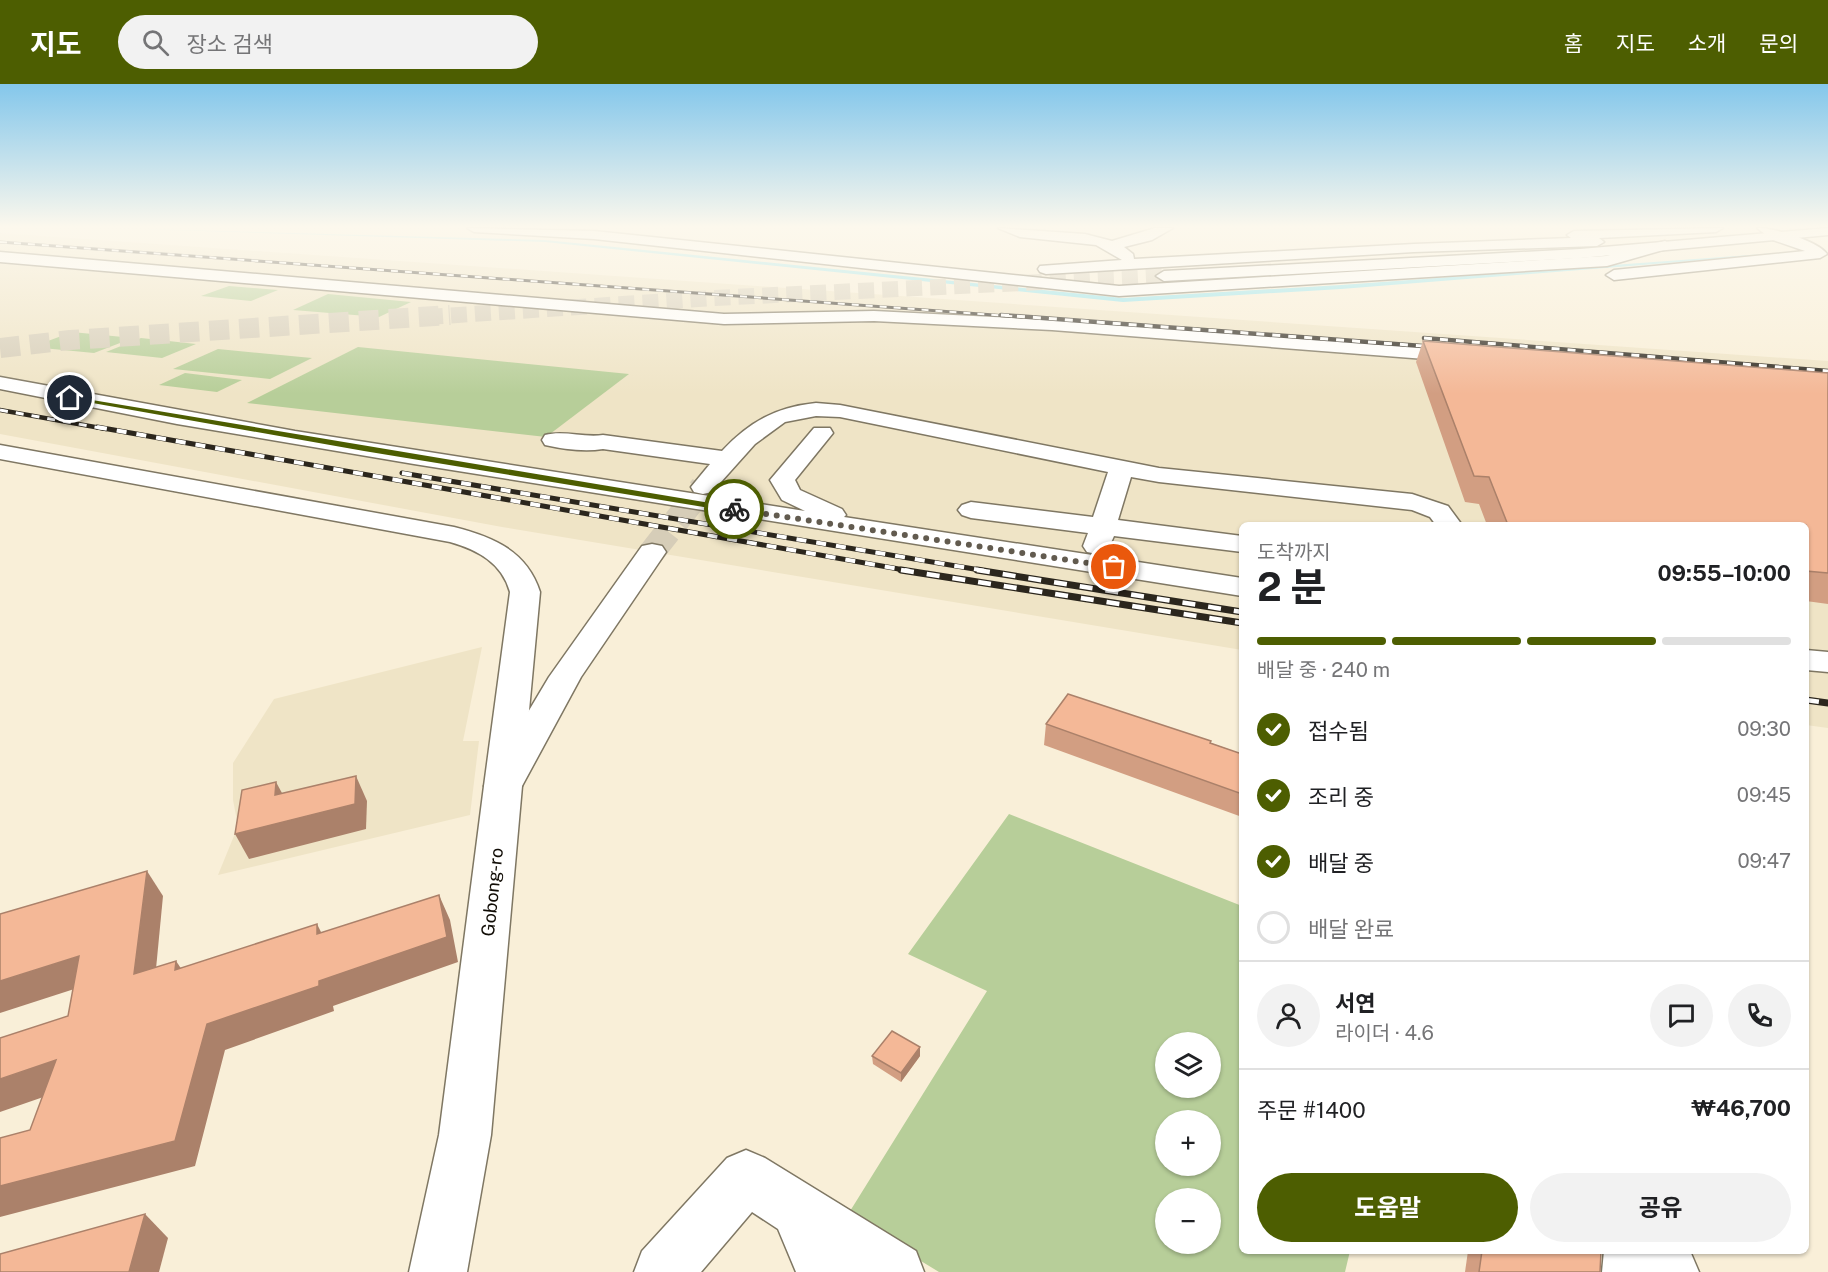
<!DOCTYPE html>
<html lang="ko">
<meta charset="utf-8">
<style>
:root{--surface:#fff;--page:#f2f2f2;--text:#202124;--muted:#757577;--line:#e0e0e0;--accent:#4d5e01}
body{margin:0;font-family:"Public Sans","Noto Sans KR",sans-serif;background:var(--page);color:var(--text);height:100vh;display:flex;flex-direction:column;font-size:22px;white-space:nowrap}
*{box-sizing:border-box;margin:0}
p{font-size:20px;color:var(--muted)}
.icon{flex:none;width:33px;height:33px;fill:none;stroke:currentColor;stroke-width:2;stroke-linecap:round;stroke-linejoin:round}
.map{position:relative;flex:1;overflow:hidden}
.side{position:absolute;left:1239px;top:438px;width:570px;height:732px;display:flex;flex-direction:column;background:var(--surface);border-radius:9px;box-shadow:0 2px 4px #0004}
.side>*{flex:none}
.controls{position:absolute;left:1155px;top:948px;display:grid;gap:12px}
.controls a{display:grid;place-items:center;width:66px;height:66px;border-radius:50%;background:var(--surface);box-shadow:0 2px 4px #0004;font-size:30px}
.pin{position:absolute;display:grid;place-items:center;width:51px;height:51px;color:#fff;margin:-26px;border:3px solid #fff;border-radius:50%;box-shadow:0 2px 6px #0007}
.courier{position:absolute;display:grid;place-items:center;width:60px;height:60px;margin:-30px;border:4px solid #4d5e01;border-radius:50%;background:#fff;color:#222;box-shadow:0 2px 8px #0007}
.summary em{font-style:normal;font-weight:700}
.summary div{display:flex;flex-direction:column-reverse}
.summary{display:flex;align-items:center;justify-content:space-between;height:102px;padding:0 18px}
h1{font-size:39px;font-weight:700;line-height:45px}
.bar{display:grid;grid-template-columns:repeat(4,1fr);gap:9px 6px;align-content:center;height:72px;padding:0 18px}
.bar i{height:8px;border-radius:4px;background:var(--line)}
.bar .on{background:var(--accent)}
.bar p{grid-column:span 4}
.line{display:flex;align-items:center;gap:15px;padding:0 18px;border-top:2px solid var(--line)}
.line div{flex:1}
.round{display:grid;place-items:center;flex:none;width:63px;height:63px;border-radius:32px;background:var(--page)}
ol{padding:0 18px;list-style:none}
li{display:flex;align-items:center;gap:18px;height:66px}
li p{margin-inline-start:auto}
li .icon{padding:6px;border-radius:50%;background:var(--accent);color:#fff;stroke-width:4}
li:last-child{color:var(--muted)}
li i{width:33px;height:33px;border:3px solid var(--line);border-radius:50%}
.primary-button{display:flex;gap:12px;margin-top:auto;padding:12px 18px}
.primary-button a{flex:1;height:69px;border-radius:36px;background:var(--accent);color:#fff;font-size:24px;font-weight:700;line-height:69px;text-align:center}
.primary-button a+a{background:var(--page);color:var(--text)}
header{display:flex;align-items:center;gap:36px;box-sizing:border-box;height:84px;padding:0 30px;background:var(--accent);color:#fff}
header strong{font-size:28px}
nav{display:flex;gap:33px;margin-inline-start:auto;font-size:21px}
.search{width:420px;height:54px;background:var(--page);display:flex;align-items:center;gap:15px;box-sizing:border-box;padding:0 21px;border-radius:33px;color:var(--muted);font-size:22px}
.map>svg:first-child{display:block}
.built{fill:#efe4c6}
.green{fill:#b7ce99;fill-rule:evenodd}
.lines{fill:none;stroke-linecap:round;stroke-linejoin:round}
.stream{fill:#8fe3ef;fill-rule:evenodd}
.minor-tunnel{stroke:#d6cdb8;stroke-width:26;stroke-dasharray:26 13;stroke-linecap:butt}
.major-tunnel-far1{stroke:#d6cdb8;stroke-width:16;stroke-dasharray:16 8;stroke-linecap:butt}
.major-tunnel{stroke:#d6cdb8;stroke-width:20;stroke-dasharray:20 10;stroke-linecap:butt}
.minor-casing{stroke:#7f7763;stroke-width:3}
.major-casing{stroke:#7f7763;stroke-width:3}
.minor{fill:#fff;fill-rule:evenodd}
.major{fill:#fff;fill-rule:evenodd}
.rail-far3-casing{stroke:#2b261d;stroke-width:3}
.rail-far2-casing{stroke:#2b261d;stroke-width:4.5}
.rail-far1-casing{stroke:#2b261d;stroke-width:5}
.rail-casing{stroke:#2b261d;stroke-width:7}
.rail-far3{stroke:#fff;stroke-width:2;stroke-dasharray:7;stroke-linecap:butt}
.rail-far2{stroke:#fff;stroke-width:3;stroke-dasharray:8;stroke-linecap:butt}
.rail-far1{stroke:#fff;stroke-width:4;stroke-dasharray:10;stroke-linecap:butt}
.rail{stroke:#fff;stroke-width:4.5;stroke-dasharray:13;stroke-linecap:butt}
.wall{fill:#d29e82}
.shaded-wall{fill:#ab816a}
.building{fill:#f4b897;stroke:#ab816a;stroke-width:1.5}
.route{fill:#4d5e01}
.done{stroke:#625b4f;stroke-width:6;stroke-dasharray:0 10.8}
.labels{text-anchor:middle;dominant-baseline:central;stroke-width:4.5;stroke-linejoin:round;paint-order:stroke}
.near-street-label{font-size:18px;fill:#100c05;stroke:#fff}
</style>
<header>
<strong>지도</strong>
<div class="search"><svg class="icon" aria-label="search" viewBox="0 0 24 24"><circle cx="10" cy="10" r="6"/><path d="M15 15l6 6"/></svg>장소 검색</div>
<nav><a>홈</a><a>지도</a><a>소개</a><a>문의</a></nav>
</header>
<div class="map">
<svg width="1828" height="1188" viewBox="0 0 1828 1188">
<rect width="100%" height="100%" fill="#f9efd8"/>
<g class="built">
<path d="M0,149L1828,277V644L1806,641V441H1242V566L502,443L0,350Z"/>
<path d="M482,563L463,657H479L470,731L218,791L238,742L233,716V679L274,615Z"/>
</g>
<g class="green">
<path d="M229,202L278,206L251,217L201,212Z"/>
<path d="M328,210L411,218L379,233L293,226Z"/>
<path d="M72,248L133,254L94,269L32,263Z"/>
<path d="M141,254L196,260L162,274L106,268Z"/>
<path d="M358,263L629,290L546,353L247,319Z"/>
<path d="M218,265L312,274L270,295L173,285Z"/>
<path d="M185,289L242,296L217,308L159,301Z"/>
<path d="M1009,730L1242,822V1167H1350L1345,1188H939L847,1132L987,907L908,870ZM1166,958H1210V1004H1166ZM1166,1036H1210V1082H1166ZM1166,1114H1210V1160H1166Z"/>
</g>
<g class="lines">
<path class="stream" d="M107,144L545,156L1123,214L1341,201L1804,167L1806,168L1341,205L1123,218L545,158Z"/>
<path class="minor-tunnel" d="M652,468L703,403"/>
<path class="major-tunnel-far1" d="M427,233L714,214L1164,192"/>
<path class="major-tunnel" d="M0,264L70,256L450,231"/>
<g class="minor-casing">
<g id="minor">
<path d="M467,144L594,147L1119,202L1606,172L1665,157L1672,161L1670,164L1607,182L1119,212L594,155L474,148Z"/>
<path d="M998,144L1085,150L1112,157L1155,144H1173L1152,156L1124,163L1133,170L1134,175L1414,160L1571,154L1567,151L1574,147L1723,144L1716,148L1599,154L1604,158L1597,162L1414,168L1046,190L1040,188L1038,185L1040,182L1122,176L1096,161L1020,153Z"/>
<path d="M1757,144C1772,143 1818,157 1827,170L1820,174L1614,196L1606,191L1614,186L1805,167L1773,156Z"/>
<path d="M0,168L724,230L874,227L1052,236L1464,266L1474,272L1464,278L1052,246L874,237L724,240L0,178Z"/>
<path d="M0,293L295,347L805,427L782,416L770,396L814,344H830L833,349L795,396L800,406L842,425L846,431L844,433L1242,494V512L414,380L177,340L0,305Z"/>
<path d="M816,319L840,321L1159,384L1412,410L1448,422L1462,441H1436L1430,433L1412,426L1159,398L1131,393L1118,436L1242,452V468L1114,452L1107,468L1097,470L1087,468L1083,462L1088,449L971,434L962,431L958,426L962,421L971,418L1093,433L1108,388L840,333L816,332L785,338L755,360L712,408L703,410L694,408L691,403L710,380L603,365C584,368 563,365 545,361L542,356L545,351C564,346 584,354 603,351L722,367C749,338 776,323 816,319Z"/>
<path d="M0,361L454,443C493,453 527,467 540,508L522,702L516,711L503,715L490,711L484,702L510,508C502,479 478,466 450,458L0,375Z"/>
<path d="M1806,566L1828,568V588L1806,586Z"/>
<path d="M746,1066L765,1074L916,1167L924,1188H796L778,1145L752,1128L701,1188H634L642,1167L727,1074Z"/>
<path d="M1604,1167H1690L1699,1188H1602Z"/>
</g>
</g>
<g class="major-casing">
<g id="major">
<path d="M1828,144V151L1580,174L1164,197L1156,192L1164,187L1580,165Z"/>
<path d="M652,460L662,462L666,468L581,593L522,702L491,1051L467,1188H409L439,1051L484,702L549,593L642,462Z"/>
</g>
</g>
<use href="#minor" class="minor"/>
<use href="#major" class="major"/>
<g class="rail-far3-casing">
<path id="rail-far3" d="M0,158L1022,233"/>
</g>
<g class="rail-far2-casing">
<g id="rail-far2">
<path d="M1001,231L1436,263"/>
<path d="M1424,254L1828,287"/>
<path d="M0,326L106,345"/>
</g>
</g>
<g class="rail-far1-casing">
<g id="rail-far1">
<path d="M97,343L910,487"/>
<path d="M402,389L986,487"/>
</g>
</g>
<g class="rail-casing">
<g id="rail">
<path d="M901,486L1242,539"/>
<path d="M977,486L1242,528"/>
<path d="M1806,616L1828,619"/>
</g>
</g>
<use href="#rail-far3" class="rail-far3"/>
<use href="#rail-far2" class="rail-far2"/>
<use href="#rail-far1" class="rail-far1"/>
<use href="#rail" class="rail"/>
</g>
<g class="wall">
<path d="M1423,257L1828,289V520L1806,517V441H1487L1479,420L1465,418L1416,278Z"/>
<path d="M1046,640L1211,659L1242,670V733L1044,661Z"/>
<path d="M872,972H920L901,998L873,980Z"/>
<path d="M1468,1167H1601L1600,1188H1465Z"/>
</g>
<g class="shaded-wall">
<path d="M356,692L367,717L366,745L249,775L235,750Z"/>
<path d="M276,698L289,722L275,711Z"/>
<path d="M147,787L163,812L153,916L134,890Z"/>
<path d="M439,811L450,836L458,878L333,922L334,927L225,966L195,1082L0,1133V1102L207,940L319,897Z"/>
<path d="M317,840L330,866L317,850Z"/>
<path d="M79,872L99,897L0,929V897Z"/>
<path d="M176,877L193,902L175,886Z"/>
<path d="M920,963V972L901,998V989Z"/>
<path d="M56,976L78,1001L0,1028V995Z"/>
<path d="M145,1130L168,1154L159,1188H129Z"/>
</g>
<g class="building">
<path d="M1423,257L1828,289V489L1806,487V441H1508L1489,393L1474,392Z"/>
<path d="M1068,610L1211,657L1210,659L1242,670V710L1046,640Z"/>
<path d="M356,692L355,720L235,750L242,706L276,698L275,711Z"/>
<path d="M147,787L134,890L176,877L175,886L317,840V850L439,811L447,853L319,897V902L207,940L175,1057L0,1102V1054L30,1046L56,976L0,995V954L68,932L79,872L0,897V830Z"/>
<path d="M892,947L920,963L901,989L872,972Z"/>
<path d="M145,1130L129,1188H0V1170Z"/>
<path d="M1482,1167H1601L1600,1188H1479Z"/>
</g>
<linearGradient id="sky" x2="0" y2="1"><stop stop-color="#84c7eb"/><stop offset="0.46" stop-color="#fcf8ed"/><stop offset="1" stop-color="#fcf8ed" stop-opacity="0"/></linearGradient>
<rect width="1828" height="310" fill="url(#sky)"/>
<path class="route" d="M68,312L734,423L738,425L734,428L364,367L70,315Z"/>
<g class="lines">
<path class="done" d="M734,425L1114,483"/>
</g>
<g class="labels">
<g class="near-street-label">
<text transform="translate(492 808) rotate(-84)">Gobong-ro</text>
</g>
</g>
</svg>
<div class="controls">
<a><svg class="icon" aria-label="layers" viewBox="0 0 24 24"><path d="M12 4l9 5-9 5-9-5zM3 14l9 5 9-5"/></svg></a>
<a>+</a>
<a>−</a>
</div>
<div class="pin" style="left:1114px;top:483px;background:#ea580c"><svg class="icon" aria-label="bag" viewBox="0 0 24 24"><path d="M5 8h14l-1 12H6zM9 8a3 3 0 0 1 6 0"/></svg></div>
<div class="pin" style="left:70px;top:314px;background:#1f2937"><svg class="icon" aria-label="home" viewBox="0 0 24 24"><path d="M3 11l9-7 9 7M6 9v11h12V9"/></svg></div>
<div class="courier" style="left:734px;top:425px"><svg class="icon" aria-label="bike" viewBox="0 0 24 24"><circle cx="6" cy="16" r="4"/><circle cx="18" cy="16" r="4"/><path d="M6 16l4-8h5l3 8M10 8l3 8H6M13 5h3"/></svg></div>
<section class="side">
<div class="summary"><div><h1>2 분</h1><p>도착까지</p></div><em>09:55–10:00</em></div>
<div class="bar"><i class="on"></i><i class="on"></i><i class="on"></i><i></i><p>배달 중 · 240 m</p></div>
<ol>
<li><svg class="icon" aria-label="check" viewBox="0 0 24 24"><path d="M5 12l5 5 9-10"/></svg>접수됨<p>09:30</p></li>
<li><svg class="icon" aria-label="check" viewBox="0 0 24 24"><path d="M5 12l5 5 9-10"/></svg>조리 중<p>09:45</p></li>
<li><svg class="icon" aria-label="check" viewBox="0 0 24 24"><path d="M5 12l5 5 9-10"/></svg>배달 중<p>09:47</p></li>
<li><i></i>배달 완료</li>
</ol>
<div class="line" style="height:108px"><a class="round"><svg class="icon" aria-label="person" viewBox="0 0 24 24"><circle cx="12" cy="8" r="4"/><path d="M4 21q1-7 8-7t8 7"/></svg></a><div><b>서연</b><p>라이더 · 4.6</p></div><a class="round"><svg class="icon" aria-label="chat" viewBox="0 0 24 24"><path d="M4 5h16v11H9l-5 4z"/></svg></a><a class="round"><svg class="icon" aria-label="phone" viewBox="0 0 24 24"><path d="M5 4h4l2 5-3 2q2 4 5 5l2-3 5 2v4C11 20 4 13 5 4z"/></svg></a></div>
<div class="line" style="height:78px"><div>주문 #1400</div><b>₩46,700</b></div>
<div class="primary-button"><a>도움말</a><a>공유</a></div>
</section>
</div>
